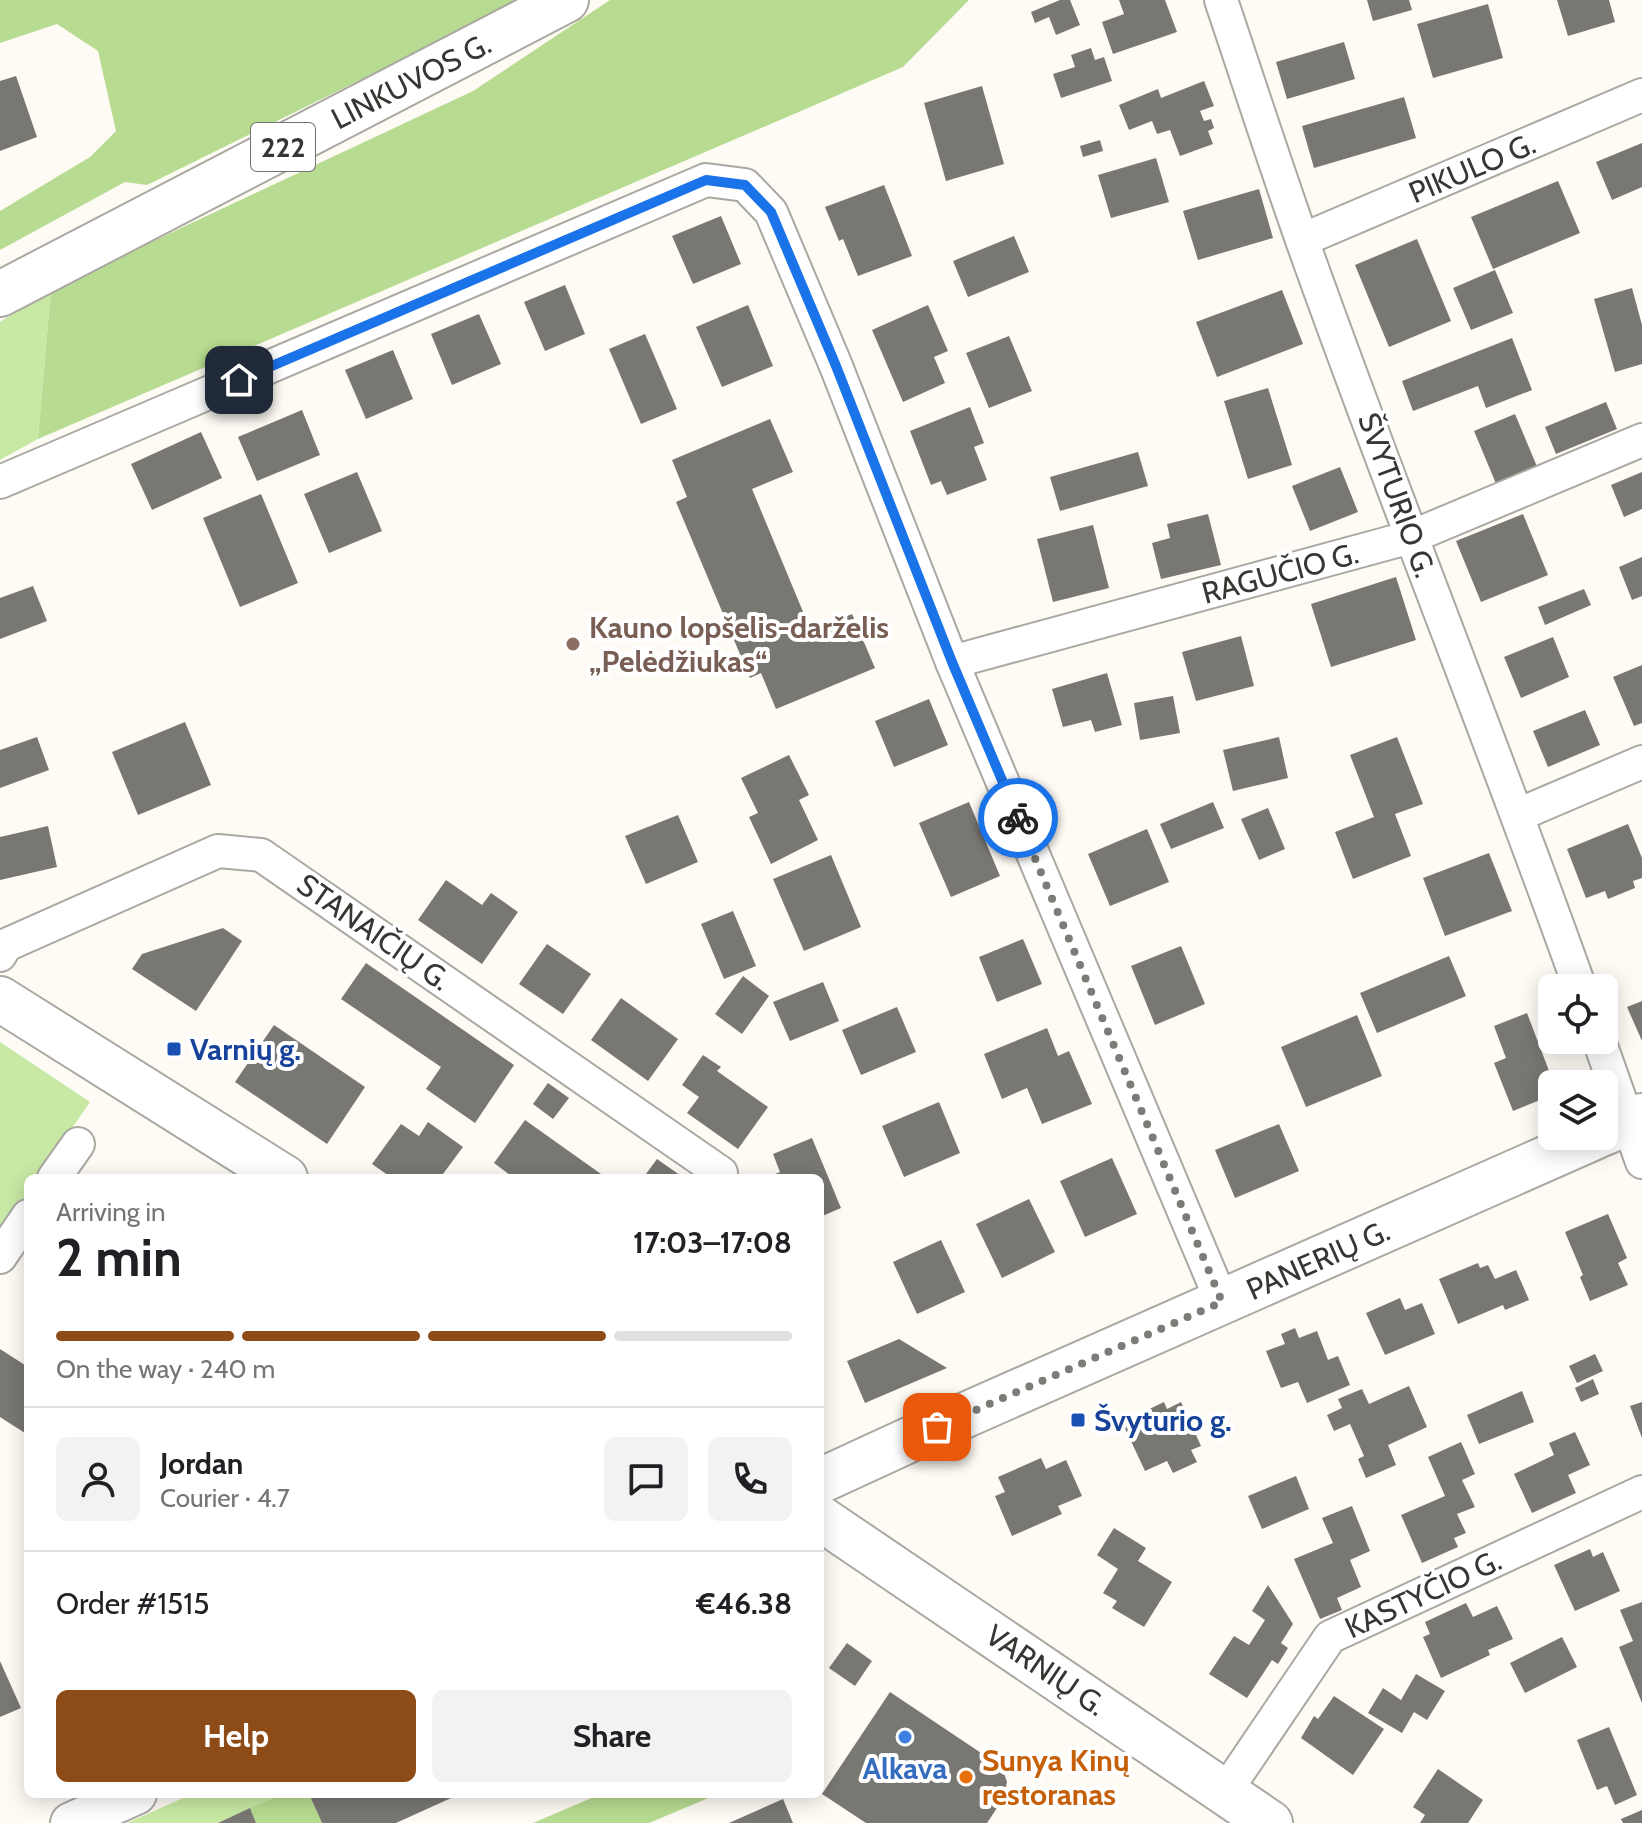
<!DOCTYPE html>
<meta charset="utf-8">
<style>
:root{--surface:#fff;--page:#f2f2f2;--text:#202124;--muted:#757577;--line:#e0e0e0;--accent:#8d4c17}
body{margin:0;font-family:Cabin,sans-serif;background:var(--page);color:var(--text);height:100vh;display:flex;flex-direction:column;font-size:30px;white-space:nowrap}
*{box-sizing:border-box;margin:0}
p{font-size:26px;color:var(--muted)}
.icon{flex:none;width:44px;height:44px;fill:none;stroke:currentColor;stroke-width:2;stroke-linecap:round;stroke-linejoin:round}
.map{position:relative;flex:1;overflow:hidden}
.sheet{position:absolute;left:24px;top:1174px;width:800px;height:624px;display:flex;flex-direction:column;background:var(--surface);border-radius:12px;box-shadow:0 4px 20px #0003}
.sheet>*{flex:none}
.fabs{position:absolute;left:1538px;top:974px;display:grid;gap:16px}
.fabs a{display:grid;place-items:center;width:80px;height:80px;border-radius:12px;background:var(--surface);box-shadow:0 4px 20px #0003;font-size:40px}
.pin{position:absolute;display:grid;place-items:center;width:68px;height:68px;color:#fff;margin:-34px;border-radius:16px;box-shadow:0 4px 12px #0006}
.courier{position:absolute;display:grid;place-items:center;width:80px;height:80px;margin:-40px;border:6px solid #1a73e8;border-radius:50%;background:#fff;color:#222;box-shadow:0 2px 10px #0007}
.summary em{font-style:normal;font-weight:700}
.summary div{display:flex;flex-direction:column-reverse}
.summary{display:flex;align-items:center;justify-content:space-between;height:136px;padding:0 32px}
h1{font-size:52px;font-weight:700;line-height:60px}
.bar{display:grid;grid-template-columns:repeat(4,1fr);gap:12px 8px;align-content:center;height:96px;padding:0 32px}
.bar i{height:10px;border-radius:6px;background:var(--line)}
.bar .current{background:var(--accent)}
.bar p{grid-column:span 4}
.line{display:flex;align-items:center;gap:20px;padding:0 32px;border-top:2px solid var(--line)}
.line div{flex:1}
.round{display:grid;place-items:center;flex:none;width:84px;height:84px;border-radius:12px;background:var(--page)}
.primary-button{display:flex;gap:16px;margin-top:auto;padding:16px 32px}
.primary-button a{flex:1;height:92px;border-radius:12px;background:var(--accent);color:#fff;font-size:32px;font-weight:700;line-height:92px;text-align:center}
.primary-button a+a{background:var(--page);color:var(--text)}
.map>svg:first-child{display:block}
.green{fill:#c8e9a4}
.forest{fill:#b7db90}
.building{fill:#797772}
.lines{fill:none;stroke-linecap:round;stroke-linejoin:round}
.minor-casing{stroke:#aaa8a2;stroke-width:36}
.tertiary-casing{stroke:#aaa8a2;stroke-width:44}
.secondary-casing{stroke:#aaa8a2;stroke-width:48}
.primary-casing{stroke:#aaa8a2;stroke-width:48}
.minor{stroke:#fff;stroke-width:32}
.tertiary{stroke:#fff;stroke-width:40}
.secondary{stroke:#fff;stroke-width:44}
.primary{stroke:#fff;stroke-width:44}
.done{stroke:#7c7b77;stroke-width:8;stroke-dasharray:0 14.4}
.route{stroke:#1a73e8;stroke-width:10}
.education-dot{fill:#8d6e63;stroke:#fff;stroke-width:3}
.transit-dot{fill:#1a4fb4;stroke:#fff;stroke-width:3}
.shop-dot{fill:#3f7fe0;stroke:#fff;stroke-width:3}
.food-dot{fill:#e8710a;stroke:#fff;stroke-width:3}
.labels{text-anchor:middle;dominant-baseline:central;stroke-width:8;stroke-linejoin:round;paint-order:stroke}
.shield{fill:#fff;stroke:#727270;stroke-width:2}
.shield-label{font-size:28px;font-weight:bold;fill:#363633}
.street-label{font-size:30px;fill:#363633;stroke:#fff}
.education-label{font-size:30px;font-weight:bold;fill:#785e54;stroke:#fff;text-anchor:start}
.transit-label{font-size:30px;font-weight:bold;fill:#164399;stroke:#fff;text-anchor:start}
.food-label{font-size:30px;font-weight:bold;fill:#c56008;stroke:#fff;text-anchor:start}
.shop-label{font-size:30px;font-weight:bold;fill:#366cbe;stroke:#fff}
</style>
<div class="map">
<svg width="1642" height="1823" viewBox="0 0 1642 1823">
<rect width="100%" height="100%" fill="#fefbf5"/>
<g class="green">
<path d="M51,289L38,439L0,460V322Z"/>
<path d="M0,1042L90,1102L38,1178H28V1192L0,1233Z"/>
<path d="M192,1794H282L218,1823H127Z"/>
</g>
<g class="forest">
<path d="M0,0H523L147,185L125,182L0,250V211L90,157L116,131L98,51L57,24L0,43Z"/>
<path d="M610,0H969L903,67L38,439L51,289L473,91Z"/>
<path d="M282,1794H309L322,1823H256L250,1808Z"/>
<path d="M601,1794H718L649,1823H533Z"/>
</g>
<g class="building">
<path d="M1060,0H1070L1080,25L1056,35L1049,17L1035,23L1031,12Z"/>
<path d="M1119,0H1165L1177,32L1113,54L1102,22L1124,14Z"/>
<path d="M1367,0H1409L1412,10L1373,21Z"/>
<path d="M1557,0H1609L1615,22L1568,36Z"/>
<path d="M1488,4L1503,58L1433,78L1417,24Z"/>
<path d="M1344,42L1355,79L1287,99L1276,62Z"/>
<path d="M1091,48L1095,60L1104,57L1112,81L1061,98L1053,74L1075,67L1071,55Z"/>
<path d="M16,76L37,137L0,151V81Z"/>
<path d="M1204,81L1214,106L1200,111L1204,121L1211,119L1214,128L1208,131L1213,144L1180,156L1170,130L1157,134L1152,121L1129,130L1119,105L1158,89L1161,98Z"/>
<path d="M982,86L1004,164L946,181L924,103Z"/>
<path d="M1404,97L1416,138L1314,168L1302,126Z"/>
<path d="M1100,140L1103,151L1083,157L1080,146Z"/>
<path d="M1642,143V187L1612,200L1596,162Z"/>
<path d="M1156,158L1169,202L1111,218L1098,175Z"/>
<path d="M1558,181L1580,233L1493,269L1471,217Z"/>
<path d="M884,185L912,256L858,276L843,239L839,241L825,207Z"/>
<path d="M1259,189L1273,238L1198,260L1183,211Z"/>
<path d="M721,216L741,264L693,284L672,236Z"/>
<path d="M1014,236L1029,272L968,297L953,261Z"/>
<path d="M1417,239L1451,321L1389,347L1355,265Z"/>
<path d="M1495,270L1513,313L1471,330L1453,288Z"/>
<path d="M565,285L585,334L545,351L524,302Z"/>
<path d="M1632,288L1642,325V364L1615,372L1594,299Z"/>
<path d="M1282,290L1303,344L1217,377L1196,322Z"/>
<path d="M748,305L773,366L722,387L696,327Z"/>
<path d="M928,305L948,351L934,357L945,383L903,402L872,330Z"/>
<path d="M479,314L501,364L452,385L431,334Z"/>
<path d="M645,334L677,409L641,424L609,349Z"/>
<path d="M1009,336L1032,391L989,408L966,353Z"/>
<path d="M1512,338L1532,390L1486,408L1478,386L1413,411L1402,381Z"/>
<path d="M393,350L413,399L366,419L345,370Z"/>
<path d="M1268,388L1292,465L1248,479L1224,401Z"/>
<path d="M1606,402L1617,429L1556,454L1545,427Z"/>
<path d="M970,407L984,443L974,447L987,480L947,495L941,481L931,485L910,431Z"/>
<path d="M302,410L320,455L257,481L238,437Z"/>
<path d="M1515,414L1538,469L1497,486L1474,431Z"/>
<path d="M770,419L793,472L752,489L811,631L852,614L875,668L776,709L761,673L750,678L676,502L687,497L672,460Z"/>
<path d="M201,432L222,478L152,510L131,464Z"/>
<path d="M1138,452L1148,486L1060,511L1050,477Z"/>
<path d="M1340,467L1358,512L1310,531L1292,486Z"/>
<path d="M357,472L382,531L329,553L304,494Z"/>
<path d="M1642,472V509L1624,517L1611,485Z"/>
<path d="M261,494L298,583L240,607L203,518Z"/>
<path d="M1208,514L1221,565L1161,579L1152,543L1170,538L1167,524Z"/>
<path d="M1523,514L1548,575L1481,602L1456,541Z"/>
<path d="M1093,525L1109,588L1053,602L1037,539Z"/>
<path d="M1642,557V596L1632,600L1619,567Z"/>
<path d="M1396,577L1416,640L1331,667L1311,604Z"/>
<path d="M33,586L47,621L0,639V598Z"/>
<path d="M1584,589L1591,605L1545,625L1538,607Z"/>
<path d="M1241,636L1254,686L1196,701L1182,652Z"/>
<path d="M1553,637L1569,677L1521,698L1504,657Z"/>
<path d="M1642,665V723L1634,726L1613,677Z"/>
<path d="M1107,673L1122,725L1095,732L1091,720L1063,727L1052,689Z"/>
<path d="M1173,696L1180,733L1140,740L1134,703Z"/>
<path d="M929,699L948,745L894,767L875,721Z"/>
<path d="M1585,710L1600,745L1548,767L1533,731Z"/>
<path d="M185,722L211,785L138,815L112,752Z"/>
<path d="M37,737L49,770L0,788V750Z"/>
<path d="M1279,737L1288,778L1233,791L1223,750Z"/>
<path d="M1397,737L1423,804L1395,814L1411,856L1353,879L1335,832L1374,817L1350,755Z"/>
<path d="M789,755L809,795L799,800L818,840L771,864L749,817L758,813L741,778Z"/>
<path d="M969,802L1000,876L951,897L919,823Z"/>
<path d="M1213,802L1224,828L1171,849L1160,824Z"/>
<path d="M1268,808L1285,849L1259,860L1241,819Z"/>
<path d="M678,815L698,862L646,884L625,836Z"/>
<path d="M1628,824L1642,858V878L1633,881L1635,888L1608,899L1605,891L1586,898L1567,849Z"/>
<path d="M48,826L57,867L0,880V837Z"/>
<path d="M1147,829L1169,882L1110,906L1088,854Z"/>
<path d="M1489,853L1512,911L1445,936L1423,878Z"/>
<path d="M831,855L861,927L804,951L773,879Z"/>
<path d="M446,880L482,905L491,893L518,912L482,964L418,920Z"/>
<path d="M733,911L756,966L724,979L701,924Z"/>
<path d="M223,928L242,941L196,1011L132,969L142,954Z"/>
<path d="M1023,939L1042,984L997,1002L979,957Z"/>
<path d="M547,944L591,974L563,1014L519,984Z"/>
<path d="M1181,946L1205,1004L1155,1025L1131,966Z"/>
<path d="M1449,956L1466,996L1377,1033L1360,993Z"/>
<path d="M366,963L514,1065L475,1123L426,1089L441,1067L341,999Z"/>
<path d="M743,976L769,996L742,1034L715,1014Z"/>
<path d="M823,982L839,1021L790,1041L773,1002Z"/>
<path d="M621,998L678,1039L648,1081L591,1040Z"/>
<path d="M1642,1001V1041L1627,1007Z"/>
<path d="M897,1007L916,1052L861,1075L842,1030Z"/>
<path d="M1527,1013L1554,1084H1552V1095L1513,1111L1494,1063L1506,1058L1494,1026Z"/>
<path d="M1357,1015L1382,1076L1306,1107L1281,1047Z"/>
<path d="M274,1025L365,1087L327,1144L235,1082Z"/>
<path d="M1047,1028L1058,1056L1069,1051L1092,1104L1042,1124L1027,1088L1002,1099L984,1054Z"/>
<path d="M703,1055L721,1067L717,1071L768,1107L738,1149L687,1113L699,1097L682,1085Z"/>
<path d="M548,1083L569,1098L553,1119L533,1104Z"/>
<path d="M939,1102L960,1153L904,1177L882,1126Z"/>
<path d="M525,1120L601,1174L598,1178H514L494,1163Z"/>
<path d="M428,1122L463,1147L440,1178H392L372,1164L401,1124L419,1136Z"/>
<path d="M1279,1124L1299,1171L1235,1198L1215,1150Z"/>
<path d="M812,1138L841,1208L820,1217V1178H765L780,1172L773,1154Z"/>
<path d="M1112,1158L1137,1214L1085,1237L1060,1181Z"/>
<path d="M657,1159L684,1178H643Z"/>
<path d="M1029,1199L1055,1252L1002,1278L976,1224Z"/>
<path d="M1608,1214L1627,1258L1618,1263L1628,1285L1590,1301L1580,1277L1583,1275L1565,1232Z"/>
<path d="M941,1240L965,1292L917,1314L893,1262Z"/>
<path d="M1478,1263L1480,1268L1488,1265L1495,1279L1516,1270L1529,1300L1505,1310L1503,1305L1458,1324L1439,1279Z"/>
<path d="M1400,1298L1405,1310L1422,1303L1435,1334L1385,1355L1366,1313Z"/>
<path d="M1295,1328L1299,1338L1317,1331L1328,1360L1338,1356L1350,1385L1307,1403L1298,1382L1281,1388L1266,1351L1285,1344L1281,1334Z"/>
<path d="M899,1339L947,1368L865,1403L847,1361Z"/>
<path d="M0,1349L28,1367V1435L0,1417Z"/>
<path d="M1595,1354L1603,1371L1577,1383L1569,1366Z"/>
<path d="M1593,1379L1599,1394L1581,1402L1575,1388Z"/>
<path d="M1409,1386L1427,1427L1388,1445L1396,1465L1366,1478L1358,1459L1364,1456L1350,1424L1334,1431L1327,1415L1342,1408L1338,1399L1362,1389L1369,1404Z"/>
<path d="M1522,1391L1534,1422L1479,1444L1467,1415Z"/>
<path d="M1164,1402L1167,1409L1181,1402L1201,1446L1191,1450L1197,1462L1173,1473L1167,1461L1145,1471L1122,1422Z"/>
<path d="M1642,1402V1438L1630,1406Z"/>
<path d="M1575,1432L1590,1465L1568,1475L1576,1493L1532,1513L1514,1474L1554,1455L1549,1443Z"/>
<path d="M1461,1442L1475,1474L1462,1480L1475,1507L1457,1514L1466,1533L1454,1538L1458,1547L1422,1563L1401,1515L1445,1496L1428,1457Z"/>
<path d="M1041,1458L1046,1469L1066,1460L1082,1496L1058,1506L1062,1514L1012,1536L995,1496L1005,1492L998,1477Z"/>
<path d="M1296,1476L1309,1509L1262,1529L1248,1496Z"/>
<path d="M1352,1506L1370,1551L1350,1560L1361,1587L1337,1598L1342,1610L1320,1619L1294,1559L1333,1543L1322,1518Z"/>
<path d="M1114,1528L1146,1548L1138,1561L1172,1582L1144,1627L1112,1608L1117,1601L1103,1593L1118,1569L1097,1555Z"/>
<path d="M1590,1549L1593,1557L1603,1552L1620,1591L1575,1611L1554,1565Z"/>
<path d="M1268,1585L1293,1624L1281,1643L1288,1648L1278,1664L1272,1660L1247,1698L1209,1674L1234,1636L1249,1645L1265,1620L1252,1611Z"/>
<path d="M1642,1602V1703L1619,1647L1633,1641L1620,1610Z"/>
<path d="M1466,1603L1473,1617L1497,1606L1513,1639L1488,1650L1490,1655L1441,1678L1423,1637L1430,1634L1425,1622Z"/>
<path d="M1562,1637L1577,1667L1525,1693L1510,1663Z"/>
<path d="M847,1643L872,1661L855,1686L829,1668Z"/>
<path d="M0,1661L21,1708L0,1717Z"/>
<path d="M1416,1674L1445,1691L1427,1720L1414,1712L1402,1733L1368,1713L1383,1688L1401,1700Z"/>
<path d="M890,1692L1002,1767L1007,1782L1003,1799L987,1823H866L822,1794Z"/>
<path d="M1334,1696L1384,1729L1353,1775L1301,1738L1314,1716L1318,1719Z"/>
<path d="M1609,1727L1637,1795L1615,1805L1607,1786L1597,1790L1577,1740Z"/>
<path d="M1438,1769L1483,1800L1468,1823H1420L1425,1815L1413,1807Z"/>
<path d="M309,1794H460L396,1823H322Z"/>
<path d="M783,1799L793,1823H729Z"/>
<path d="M250,1808L256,1823H218Z"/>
<path d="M1642,1810V1823H1623L1621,1819Z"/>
</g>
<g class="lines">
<g class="minor-casing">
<g id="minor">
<path d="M1221,0C1248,80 1274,161 1302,240C1391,491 1491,738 1580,988"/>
<path d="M1302,240L1642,95"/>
<path d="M0,482L706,180L745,185L771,212L836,366L952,662L1222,1302"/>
<path d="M952,662L1411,537L1642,440"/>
<path d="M1518,815L1642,762"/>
<path d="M0,955L6,945L218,851L261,855L721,1173"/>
<path d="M1599,1040L1642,1162"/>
<path d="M54,1178L78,1144"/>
<path d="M0,1257L28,1216"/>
<path d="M1225,1792L1330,1637L1642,1492"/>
</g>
</g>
<g class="tertiary-casing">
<path id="tertiary" d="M71,1823L136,1794"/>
</g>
<g class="secondary-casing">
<g id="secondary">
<path d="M1604,1133L1642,1116"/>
<path d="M820,1481L909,1440L1597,1136"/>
</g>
</g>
<g class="primary-casing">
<g id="primary">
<path d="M0,294L566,0"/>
<path d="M0,999L285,1178"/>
<path d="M820,1518L1270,1823"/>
</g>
</g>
<use href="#minor" class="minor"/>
<use href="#tertiary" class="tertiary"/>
<use href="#secondary" class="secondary"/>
<use href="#primary" class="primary"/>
</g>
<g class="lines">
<path class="done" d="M937,1427L1222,1302L1018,818"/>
<path class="route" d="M239,380L706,180L745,185L771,212L836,366L952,662L1018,818"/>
</g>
<circle class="education-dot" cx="573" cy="644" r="8"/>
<g class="transit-dot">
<rect x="166" y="1041" width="16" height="16" rx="4"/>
<rect x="1070" y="1412" width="16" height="16" rx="4"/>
</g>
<circle class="shop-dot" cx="905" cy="1737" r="8"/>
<circle class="food-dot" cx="966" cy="1777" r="8"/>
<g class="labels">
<rect class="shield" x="251" y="123" width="64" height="48" rx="6"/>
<g class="shield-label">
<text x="283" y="147">222</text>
</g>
<g class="street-label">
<text transform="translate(411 81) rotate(-27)">LINKUVOS G.</text>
<text transform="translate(1472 168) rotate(-23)">PIKULO G.</text>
<text transform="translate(1397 495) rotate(70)">ŠVYTURIO G.</text>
<text transform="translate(1280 573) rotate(-15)">RAGUČIO G.</text>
<text transform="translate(374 932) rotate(35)">STANAIČIŲ G.</text>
<text transform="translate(1318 1260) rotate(-24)">PANERIŲ G.</text>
<text transform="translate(1423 1594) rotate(-25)">KASTYČIO G.</text>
<text transform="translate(1046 1670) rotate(34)">VARNIŲ G.</text>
</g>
<g class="education-label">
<text x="589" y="627">Kauno lopšelis-darželis<tspan x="589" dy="34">„Pelėdžiukas“</tspan></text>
</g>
<g class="transit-label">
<text x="190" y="1049">Varnių g.</text>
<text x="1094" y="1420">Švyturio g.</text>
</g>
<g class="food-label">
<text x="982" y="1760">Sunya Kinų<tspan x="982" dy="34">restoranas</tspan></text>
</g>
<g class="shop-label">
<text x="905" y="1768">Alkava</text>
</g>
</g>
</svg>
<div class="fabs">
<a><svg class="icon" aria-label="locate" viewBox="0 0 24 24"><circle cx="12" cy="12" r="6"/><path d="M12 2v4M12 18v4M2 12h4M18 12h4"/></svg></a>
<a><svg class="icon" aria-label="layers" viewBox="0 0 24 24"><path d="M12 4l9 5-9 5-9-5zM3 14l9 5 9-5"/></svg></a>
</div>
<div class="pin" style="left:937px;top:1427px;background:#ea580c"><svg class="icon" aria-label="bag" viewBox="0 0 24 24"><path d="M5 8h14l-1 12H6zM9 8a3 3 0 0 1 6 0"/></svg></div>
<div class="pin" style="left:239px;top:380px;background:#1f2937"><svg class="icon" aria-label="home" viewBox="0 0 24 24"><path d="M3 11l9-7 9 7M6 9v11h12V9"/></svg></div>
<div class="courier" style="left:1018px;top:818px"><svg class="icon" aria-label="bike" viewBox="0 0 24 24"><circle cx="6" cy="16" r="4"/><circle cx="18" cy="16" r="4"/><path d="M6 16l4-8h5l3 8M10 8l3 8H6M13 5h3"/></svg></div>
<section class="sheet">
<div class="summary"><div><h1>2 min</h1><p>Arriving in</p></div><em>17:03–17:08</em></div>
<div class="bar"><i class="current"></i><i class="current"></i><i class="current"></i><i></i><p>On the way · 240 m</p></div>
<div class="line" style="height:144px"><a class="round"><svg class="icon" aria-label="person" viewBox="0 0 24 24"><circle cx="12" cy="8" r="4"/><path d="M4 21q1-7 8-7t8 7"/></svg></a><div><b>Jordan</b><p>Courier · 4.7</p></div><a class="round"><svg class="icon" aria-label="chat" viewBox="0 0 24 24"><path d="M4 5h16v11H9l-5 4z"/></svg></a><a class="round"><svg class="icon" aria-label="phone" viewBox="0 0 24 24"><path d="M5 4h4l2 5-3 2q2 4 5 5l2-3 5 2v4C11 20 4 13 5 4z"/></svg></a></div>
<div class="line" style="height:104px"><div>Order #1515</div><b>€46.38</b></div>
<div class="primary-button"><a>Help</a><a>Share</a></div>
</section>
</div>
